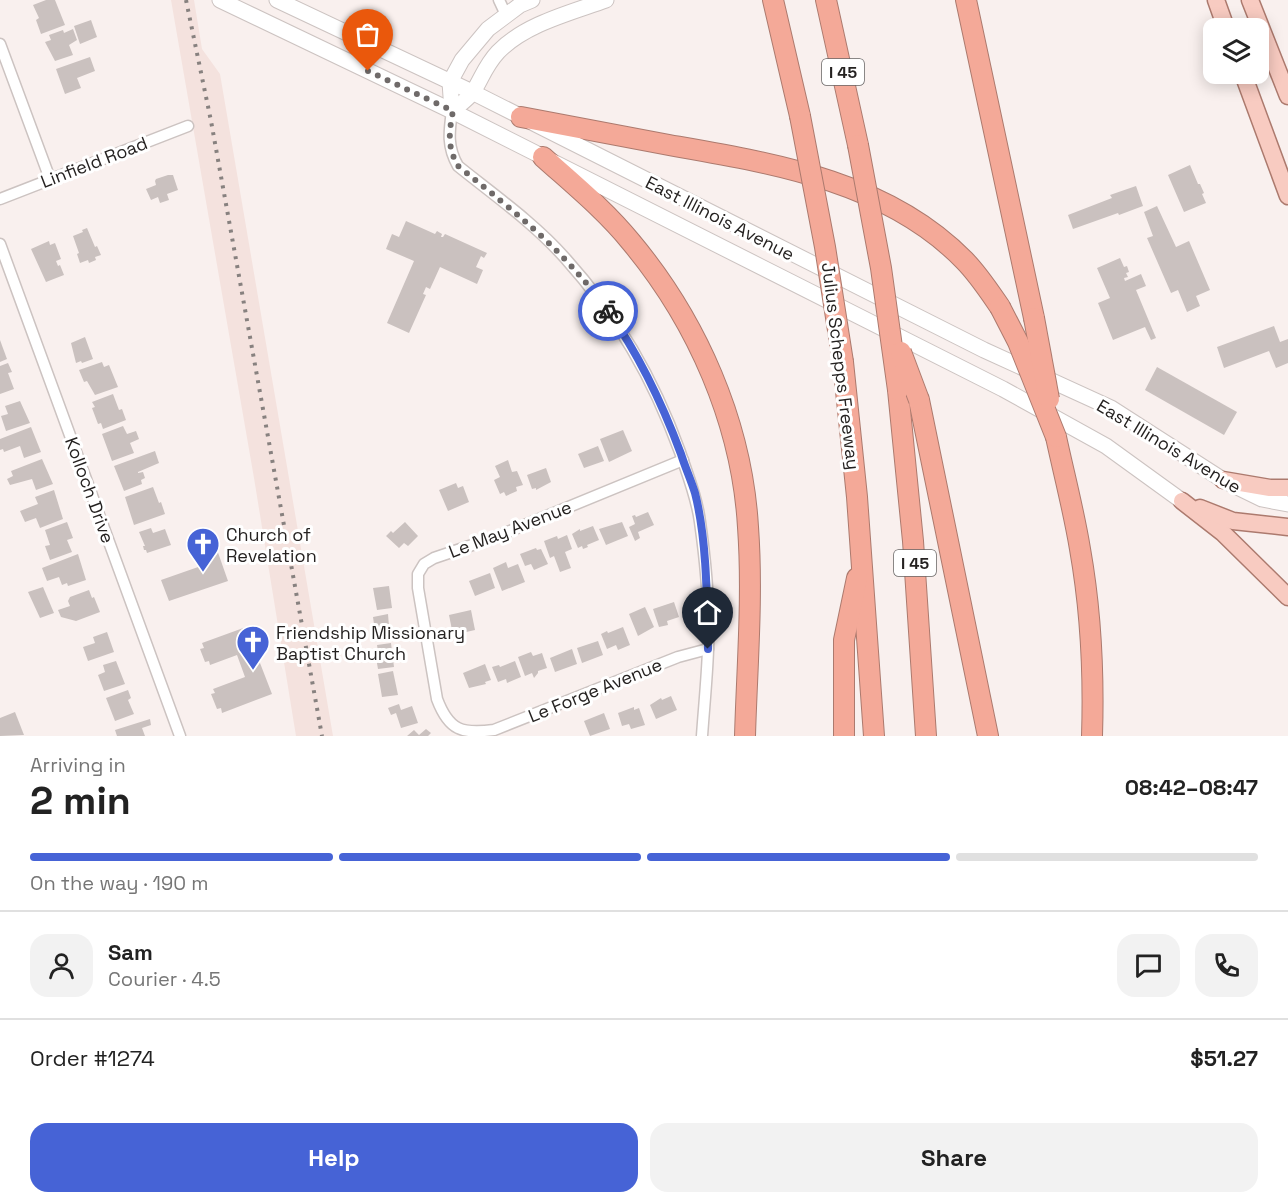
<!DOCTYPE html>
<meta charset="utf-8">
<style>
:root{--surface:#fff;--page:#f2f2f2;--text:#222;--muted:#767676;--line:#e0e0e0;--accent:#4663d6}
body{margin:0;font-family:"Space Grotesk",sans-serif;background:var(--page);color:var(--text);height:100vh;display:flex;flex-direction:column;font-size:22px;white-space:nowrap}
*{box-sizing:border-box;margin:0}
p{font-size:20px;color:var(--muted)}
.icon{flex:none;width:33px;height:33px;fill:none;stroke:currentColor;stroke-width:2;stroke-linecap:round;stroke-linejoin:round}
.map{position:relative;height:736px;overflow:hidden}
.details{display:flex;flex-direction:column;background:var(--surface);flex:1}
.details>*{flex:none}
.buttons{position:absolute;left:1203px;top:18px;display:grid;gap:12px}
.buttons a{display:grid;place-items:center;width:66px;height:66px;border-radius:12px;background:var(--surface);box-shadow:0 3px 15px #0003;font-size:30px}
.pin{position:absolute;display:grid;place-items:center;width:51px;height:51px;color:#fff;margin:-62px -26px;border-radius:50% 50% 50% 0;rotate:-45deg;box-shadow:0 0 6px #0007}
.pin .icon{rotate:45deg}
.courier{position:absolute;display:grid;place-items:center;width:60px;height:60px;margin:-30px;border:4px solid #4663d6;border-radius:50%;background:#fff;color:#222;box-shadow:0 2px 8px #0007}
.overview em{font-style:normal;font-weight:800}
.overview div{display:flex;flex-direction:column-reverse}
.overview{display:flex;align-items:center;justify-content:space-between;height:102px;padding:0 30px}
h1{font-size:39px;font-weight:800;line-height:45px}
.bar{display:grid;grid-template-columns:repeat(4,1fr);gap:9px 6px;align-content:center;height:72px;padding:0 30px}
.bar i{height:8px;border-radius:4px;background:var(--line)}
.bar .active{background:var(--accent)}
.bar p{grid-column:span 4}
.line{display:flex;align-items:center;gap:15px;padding:0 30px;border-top:2px solid var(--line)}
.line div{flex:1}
.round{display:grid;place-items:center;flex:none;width:63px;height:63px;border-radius:18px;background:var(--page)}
.button{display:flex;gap:12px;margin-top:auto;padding:12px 30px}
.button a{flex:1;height:69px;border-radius:18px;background:var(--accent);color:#fff;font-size:24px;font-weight:800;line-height:69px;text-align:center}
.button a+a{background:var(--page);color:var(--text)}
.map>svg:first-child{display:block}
.built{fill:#f4e2de}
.building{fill:#cac1bf}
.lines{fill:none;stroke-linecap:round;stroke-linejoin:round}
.minor-casing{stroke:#ccc3c1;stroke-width:13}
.secondary-casing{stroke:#ccc3c1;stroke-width:17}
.primary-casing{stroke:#ac7a6e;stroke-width:19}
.motorway-casing{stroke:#ac7a6e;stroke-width:22}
.minor{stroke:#fff;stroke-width:10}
.secondary{stroke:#fff;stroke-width:15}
.primary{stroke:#f8cbc1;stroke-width:16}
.motorway{stroke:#f4a998;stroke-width:20}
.rail{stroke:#87817f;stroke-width:4;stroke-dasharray:3 6;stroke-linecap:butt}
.motorway-bridge-casing{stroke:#ac7a6e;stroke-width:22;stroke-linecap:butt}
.motorway-bridge{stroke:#f4a998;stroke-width:20}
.done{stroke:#6f6a69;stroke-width:6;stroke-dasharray:0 10.8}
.route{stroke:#4663d6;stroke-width:8}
.labels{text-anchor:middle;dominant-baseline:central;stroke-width:6;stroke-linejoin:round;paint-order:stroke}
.shield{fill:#fff;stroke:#666464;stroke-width:1.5}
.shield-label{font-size:16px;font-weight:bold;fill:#252221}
.street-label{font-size:18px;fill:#252221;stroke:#fff}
.poi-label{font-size:18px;fill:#252221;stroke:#fff;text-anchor:start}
</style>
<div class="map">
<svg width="1288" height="736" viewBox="0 0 1288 736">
<rect width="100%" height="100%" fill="#f9f0ee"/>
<path class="built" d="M171,0H194L202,49L220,74L333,736H296L254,478Z"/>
<g class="building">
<path d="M46,0H55L65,25L41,34L36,20L39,18L33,5Z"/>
<path d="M91,20L97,37L80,44L74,26Z"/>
<path d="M73,29L77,40L69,45L73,55L55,61L45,42L51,40L49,35L63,30L64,33Z"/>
<path d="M90,57L95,71L77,78L81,88L65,94L56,69Z"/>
<path d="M1190,165L1198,184H1200L1204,193L1202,194L1206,203L1184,212L1168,175Z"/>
<path d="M168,175H173L178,190L167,194L169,200L160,203L158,197L151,200L146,189L156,185L155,181L156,179Z"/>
<path d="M1136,186L1143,206L1119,215L1118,213L1073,229L1068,215L1112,198L1110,195Z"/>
<path d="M1157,206L1176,247L1189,241L1210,290L1196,296L1200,306L1187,312L1178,290L1171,293L1147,238L1153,236L1144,212Z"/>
<path d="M406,221L435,234L437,231L442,234L441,237H443L445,234L487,253L484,258L481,256L476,267L483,270L477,284L440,267L430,289L426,287L423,294L426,295L409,333L387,323L414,261L386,249L392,234L399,237Z"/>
<path d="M87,228L95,247L97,246L101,255L95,257L96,260L89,263L88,260L80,263L77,254L79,253L73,236L83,232L82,230Z"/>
<path d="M49,241L50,245L55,243L61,259L56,261L58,266L60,265L64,275L46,282L31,249Z"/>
<path d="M1120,258L1124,267L1127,266L1129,272L1126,273L1128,277L1124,278L1125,281L1141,274L1146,286L1136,290L1156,338L1151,340L1145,327L1113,340L1098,303L1110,298L1097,268Z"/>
<path d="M1274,326L1280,342L1288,339V363L1276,368L1269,351L1224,368L1217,347Z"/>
<path d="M85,337L93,359L82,363L81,361L76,363L71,343Z"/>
<path d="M0,340L7,359L0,362Z"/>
<path d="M102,362L104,367L109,365L118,387L95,395L87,381L84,382L79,370Z"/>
<path d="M8,363L12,372L8,373L14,389L0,394V366Z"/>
<path d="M1157,367L1237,412L1224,435L1145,390Z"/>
<path d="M113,394L119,410L122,409L126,420L103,429L101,423L98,424L92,408L95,407L92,402Z"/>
<path d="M20,401L30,423L6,431L1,416L8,414L5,406Z"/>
<path d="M123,426L127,434L136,431L139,439L130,443L134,453L112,461L102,434Z"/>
<path d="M31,427L41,452L24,458L20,446L4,452L3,449L0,450V439Z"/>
<path d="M623,430L632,451L609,462L600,439Z"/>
<path d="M598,446L604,461L584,468L578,454Z"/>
<path d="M155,451L159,463L138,472V473L143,472L145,478L141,480L142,484L124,491L114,466Z"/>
<path d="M42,459L53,484L36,490L32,479L10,485L7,479L13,476L11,471Z"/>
<path d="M508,460L512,472L517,471L523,485L516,487L517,491L506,496L504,492L500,494L494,480L500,477L495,466Z"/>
<path d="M546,468L551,482L536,490V488L532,489L527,475Z"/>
<path d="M456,483L458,488L463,486L469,502L448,511L439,490Z"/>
<path d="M153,487L159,503L161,502L165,514L134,525L125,497Z"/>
<path d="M54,490L63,519L40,528L36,518L25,522L20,511L38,504L35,497Z"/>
<path d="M648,512L654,525L638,532L640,538L635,541L629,527L635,524L632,516L635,515L636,517Z"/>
<path d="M67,522L73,538L67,540L72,552L50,560L45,546L50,545L45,530Z"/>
<path d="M405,522L418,536L408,546L404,543L399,548L386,536L391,531L393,533Z"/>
<path d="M622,522L628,536L606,545L599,529Z"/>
<path d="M593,526L599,540L587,545L588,547L583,549L582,546L578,548L572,534L580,529V531Z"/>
<path d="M151,528L153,533L165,529L171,545L147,553L146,550H144L143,546H145L139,532Z"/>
<path d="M567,535L572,549L565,552L571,568L560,572L554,556L550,558L544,541L557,536L558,539Z"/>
<path d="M215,544L228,581L169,601L161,580L201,566L195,551Z"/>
<path d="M536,548L537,550L541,549L548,564L534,570L531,564L525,566L520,554Z"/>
<path d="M78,554L86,580L68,586L67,583L62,585L59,577L47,581L42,568Z"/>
<path d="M506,562L508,568L518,564L525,582L502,591L493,568Z"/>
<path d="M490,573L495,588L475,596L469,581Z"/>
<path d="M389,586L392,608L377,610L373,588Z"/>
<path d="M43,587L54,613L40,618L28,592Z"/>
<path d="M89,590L92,598L94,597L100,612L76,621L61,617L58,610L70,606L68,601L70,597Z"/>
<path d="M674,602L679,617L667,621L668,625L659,627L653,609Z"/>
<path d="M645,607L654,627L638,636L629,614Z"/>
<path d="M471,610L475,630L453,635L449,615Z"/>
<path d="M388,614L390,639L374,642L371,624H374L373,617Z"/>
<path d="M246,627L272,694L222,713L221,708L217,709L211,694L215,693L213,689L245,677L237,655L210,665L209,661L205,662L200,649L204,648L202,643Z"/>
<path d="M623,627L630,645L618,650L616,645L607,649L601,634L607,631L608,633Z"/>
<path d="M107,632L114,652L88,661L83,647L95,643L93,637Z"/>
<path d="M598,641L603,655L582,663L577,648Z"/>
<path d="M391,643L394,667L378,669L375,652H378L377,645Z"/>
<path d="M572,649L577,664L555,672L550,658Z"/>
<path d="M531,652L533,656L542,653L547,668L538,671V673L534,678L532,673L525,676L518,657Z"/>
<path d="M116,661L125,684L104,691L98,675L105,672L103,665Z"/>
<path d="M515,661L521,677L507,683L506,679L498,682L492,667L499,665L500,667Z"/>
<path d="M485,664L491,680L485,682L486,684L469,688L463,673Z"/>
<path d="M393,671L398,695L382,697L378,674Z"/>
<path d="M128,690L131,698L128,700L134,714L115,721L106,698Z"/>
<path d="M671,696L677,710L656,719L650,705L661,698L662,700Z"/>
<path d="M399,704L401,710L412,706L418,723L401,728L396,713L391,715L388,708Z"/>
<path d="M634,707V710L639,708L645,725L631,729L629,724L622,726L618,713Z"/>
<path d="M15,712L24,735L0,736V718Z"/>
<path d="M604,713L610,729L590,736L584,721Z"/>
<path d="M150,719L151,725L142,728L145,736H117L115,730Z"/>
<path d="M426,729L431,733L428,736H407L414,730L419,735Z"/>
</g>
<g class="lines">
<g class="minor-casing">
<g id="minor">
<path d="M499,0L506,15"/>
<path d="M0,44L50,179"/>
<path d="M452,111C449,132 447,147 458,166C494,195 534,223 565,258C618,317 653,378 680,452C688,476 697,498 700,522C706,564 710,608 708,650C707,678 704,707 702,736"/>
<path d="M0,199L188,126"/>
<path d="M0,244L180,736"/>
<path d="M683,460L493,538L434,558L424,564L418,574V588L437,699C449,731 462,734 494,730L678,657L708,649"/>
</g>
</g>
<g class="secondary-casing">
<g id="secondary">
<path d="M220,0L452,111L1003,389L1106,446L1182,501"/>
<path d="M277,0L472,92L984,350L1111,408L1223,480L1262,499L1288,504"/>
<path d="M452,111C459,105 468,99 473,92C482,78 485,66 498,52C525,24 570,13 606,0"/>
<path d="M452,111L450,82L462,60L488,29L520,5L532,0"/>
</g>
</g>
<g class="primary-casing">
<g id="primary">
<path d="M1216,0L1226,28"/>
<path d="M1250,0L1288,96"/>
<path d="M1243,74L1288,196"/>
<path d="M1223,480L1270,488H1288"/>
<path d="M1182,501L1223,533L1288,597"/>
<path d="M1200,508L1233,521L1288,527"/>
</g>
</g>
<g class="motorway-casing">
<g id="motorway">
<path d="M773,0L800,116"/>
<path d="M826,0L858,145"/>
<path d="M966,0L1034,318"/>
<path d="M521,117C570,126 619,136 669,145C772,163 887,181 964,260C978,274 989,291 1000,307"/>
<path d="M543,157C573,184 605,210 631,242C697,321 742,423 748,527C753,596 747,667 745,736"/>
<path d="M843,362L857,497L874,736"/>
<path d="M898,390L913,541L926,736"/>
<path d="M919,400L988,736"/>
<path d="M1056,437C1064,474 1074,512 1080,549C1091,611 1094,673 1092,736"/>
<path d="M844,736V640L857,578"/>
</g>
</g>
<use href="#minor" class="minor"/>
<use href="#secondary" class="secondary"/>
<use href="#primary" class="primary"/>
<use href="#motorway" class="motorway"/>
<path class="rail" d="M186,0L211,121L322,736"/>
<g class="motorway-bridge-casing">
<g id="motorway-bridge">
<path d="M800,116L825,247L843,362"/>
<path d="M858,145L881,268L898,390"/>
<path d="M1000,307L1018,342L1056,437"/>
<path d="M1034,318L1049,399"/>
<path d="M901,352L919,400"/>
</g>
</g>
<use href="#motorway-bridge" class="motorway-bridge"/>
</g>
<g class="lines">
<path class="done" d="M368,71L453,111C449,132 447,147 458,166C516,213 564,250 608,311"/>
<path class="route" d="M608,311C640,356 662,403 681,454C685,467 691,480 695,493C707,540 707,600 708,649"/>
</g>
<defs>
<g id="church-pin" transform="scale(1.725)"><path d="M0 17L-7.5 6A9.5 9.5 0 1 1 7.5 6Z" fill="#4663d6" stroke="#fff"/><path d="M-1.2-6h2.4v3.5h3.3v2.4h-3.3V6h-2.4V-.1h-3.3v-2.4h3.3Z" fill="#fff"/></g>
</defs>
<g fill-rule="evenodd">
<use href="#church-pin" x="203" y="544"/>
<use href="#church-pin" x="253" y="642"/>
</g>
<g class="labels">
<g class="shield">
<rect x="822" y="59" width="42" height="26" rx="4.5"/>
<rect x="894" y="550" width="42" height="26" rx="4.5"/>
</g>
<g class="shield-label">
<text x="843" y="72">I 45</text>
<text x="915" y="563">I 45</text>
</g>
<g class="street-label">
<text transform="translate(94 162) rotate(-21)">Linfield Road</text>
<text transform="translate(720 218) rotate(27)">East Illinois Avenue</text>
<text transform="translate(841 366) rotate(83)">Julius Schepps Freeway</text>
<text transform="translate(1169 446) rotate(31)">East Illinois Avenue</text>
<text transform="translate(90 490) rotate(70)">Kolloch Drive</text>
<text transform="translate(510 529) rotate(-21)">Le May Avenue</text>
<text transform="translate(595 690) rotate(-22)">Le Forge Avenue</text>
</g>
<g class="poi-label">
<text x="226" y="534">Church of<tspan x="226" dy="21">Revelation</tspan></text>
<text x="276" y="632">Friendship Missionary<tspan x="276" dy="21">Baptist Church</tspan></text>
</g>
</g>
</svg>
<div class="buttons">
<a><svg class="icon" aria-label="layers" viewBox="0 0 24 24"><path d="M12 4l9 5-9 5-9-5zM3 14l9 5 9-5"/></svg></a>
</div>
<div class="pin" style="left:368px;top:71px;background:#ea580c"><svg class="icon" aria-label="bag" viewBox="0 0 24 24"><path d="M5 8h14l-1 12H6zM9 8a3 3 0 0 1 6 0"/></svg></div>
<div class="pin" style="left:708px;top:649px;background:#1f2937"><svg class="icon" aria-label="home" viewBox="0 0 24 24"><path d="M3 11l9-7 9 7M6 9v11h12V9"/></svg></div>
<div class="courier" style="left:608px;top:311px"><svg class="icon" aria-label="bike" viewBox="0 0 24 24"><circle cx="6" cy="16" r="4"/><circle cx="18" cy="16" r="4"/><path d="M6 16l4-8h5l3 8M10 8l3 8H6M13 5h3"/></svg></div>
</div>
<section class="details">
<div class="overview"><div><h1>2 min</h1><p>Arriving in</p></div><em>08:42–08:47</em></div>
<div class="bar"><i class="active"></i><i class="active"></i><i class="active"></i><i></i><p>On the way · 190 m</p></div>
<div class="line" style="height:108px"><a class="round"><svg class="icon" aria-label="person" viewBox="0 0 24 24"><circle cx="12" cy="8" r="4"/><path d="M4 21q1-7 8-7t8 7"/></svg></a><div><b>Sam</b><p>Courier · 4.5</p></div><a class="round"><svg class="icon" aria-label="chat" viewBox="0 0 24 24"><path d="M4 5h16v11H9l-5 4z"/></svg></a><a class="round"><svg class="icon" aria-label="phone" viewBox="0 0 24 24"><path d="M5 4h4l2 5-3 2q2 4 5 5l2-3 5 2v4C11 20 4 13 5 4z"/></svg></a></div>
<div class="line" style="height:78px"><div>Order #1274</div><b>$51.27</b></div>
<div class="button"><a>Help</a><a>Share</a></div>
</section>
